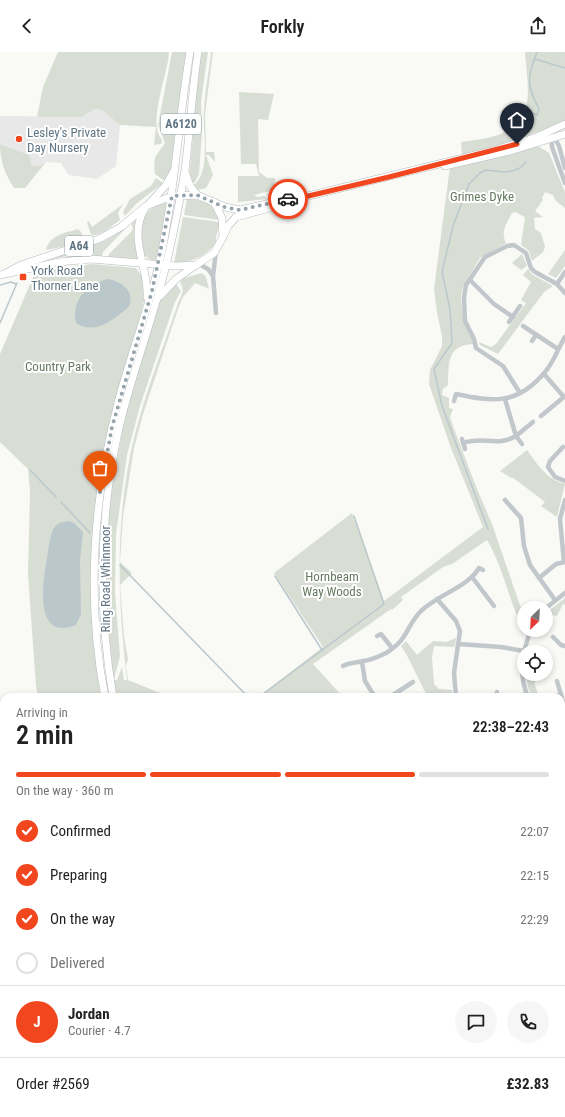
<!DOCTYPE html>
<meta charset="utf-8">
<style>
:root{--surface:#fff;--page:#f6f6f6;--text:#222;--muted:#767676;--line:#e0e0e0;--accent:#f2461e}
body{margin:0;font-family:"Roboto Condensed",sans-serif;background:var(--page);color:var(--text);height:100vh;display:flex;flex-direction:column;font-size:15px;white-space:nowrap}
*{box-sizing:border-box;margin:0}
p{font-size:13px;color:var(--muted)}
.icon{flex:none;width:22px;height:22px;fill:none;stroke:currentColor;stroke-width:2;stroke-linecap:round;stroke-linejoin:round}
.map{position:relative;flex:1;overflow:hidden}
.sheet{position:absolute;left:0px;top:641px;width:565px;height:424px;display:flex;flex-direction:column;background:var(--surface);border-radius:12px 12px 0 0;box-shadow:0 2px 6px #0003}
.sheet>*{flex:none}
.needle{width:26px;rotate:204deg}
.tools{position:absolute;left:517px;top:549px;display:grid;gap:8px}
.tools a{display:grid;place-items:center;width:36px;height:36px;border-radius:50%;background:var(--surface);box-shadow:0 2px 6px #0003;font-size:20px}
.pin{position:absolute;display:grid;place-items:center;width:34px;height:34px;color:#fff;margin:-41px -17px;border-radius:50% 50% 50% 0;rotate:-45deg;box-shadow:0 0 4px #0007}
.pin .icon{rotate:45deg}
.courier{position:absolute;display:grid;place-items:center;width:40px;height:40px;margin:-20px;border:3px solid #f2461e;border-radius:50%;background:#fff;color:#222;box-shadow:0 1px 5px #0007}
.head em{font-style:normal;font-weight:600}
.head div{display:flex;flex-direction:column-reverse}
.head{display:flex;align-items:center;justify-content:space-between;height:68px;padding:0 16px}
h1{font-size:26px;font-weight:600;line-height:30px}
.bar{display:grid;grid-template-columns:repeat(4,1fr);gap:6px 4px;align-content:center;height:48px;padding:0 16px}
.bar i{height:5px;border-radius:3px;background:var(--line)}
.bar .selected{background:var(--accent)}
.bar p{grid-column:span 4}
.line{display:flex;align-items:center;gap:10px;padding:0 16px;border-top:1px solid var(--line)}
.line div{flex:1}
.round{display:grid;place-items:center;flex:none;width:42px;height:42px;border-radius:21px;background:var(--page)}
ol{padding:0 16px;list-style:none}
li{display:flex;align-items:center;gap:12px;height:44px}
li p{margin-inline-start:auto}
li .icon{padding:4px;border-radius:50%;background:var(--accent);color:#fff;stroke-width:4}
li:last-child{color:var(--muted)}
li i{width:22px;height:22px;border:2px solid var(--line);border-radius:50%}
header{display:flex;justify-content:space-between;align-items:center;height:52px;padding:0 16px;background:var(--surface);font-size:18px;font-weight:600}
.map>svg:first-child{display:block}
.built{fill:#e7e8e7}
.green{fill:#d9ded5}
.water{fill:#bac8cc}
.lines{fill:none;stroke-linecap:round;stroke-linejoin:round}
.stream{stroke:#bac8cc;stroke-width:1.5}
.trunk-casing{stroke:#b5babe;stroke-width:8}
.minor{stroke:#c2c7cb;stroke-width:4.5}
.tertiary{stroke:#c2c7cb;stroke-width:5.5}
.trunk{stroke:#fff;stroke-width:7}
.done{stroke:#96a4ac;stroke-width:4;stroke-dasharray:0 7.2}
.route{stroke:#f2461e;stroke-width:5}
.poi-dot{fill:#f2461e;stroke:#fff;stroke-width:1.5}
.labels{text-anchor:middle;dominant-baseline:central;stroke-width:4;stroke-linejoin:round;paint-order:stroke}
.shield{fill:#fff;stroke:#909fa9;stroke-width:1}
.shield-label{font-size:12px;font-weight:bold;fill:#617684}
.poi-label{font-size:13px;fill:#617684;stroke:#fff;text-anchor:start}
.park-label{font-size:13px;fill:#677a61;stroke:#fff}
.street-label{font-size:13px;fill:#617684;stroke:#fff}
</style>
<header><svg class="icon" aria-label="back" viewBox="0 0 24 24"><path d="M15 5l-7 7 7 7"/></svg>Forkly<svg class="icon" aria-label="share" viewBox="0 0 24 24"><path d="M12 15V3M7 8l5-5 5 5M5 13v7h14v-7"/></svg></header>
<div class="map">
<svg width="565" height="1065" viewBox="0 0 565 1065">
<rect width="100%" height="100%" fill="#f9f9f6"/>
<path class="built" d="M94,57L102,58L120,73L116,114L97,127L69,123L61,111L46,110L39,114H32L28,103L0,92V64L82,65Z"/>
<g class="green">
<path d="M58,0H169C168,22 147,71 162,88L161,92L154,93L156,75L120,73L102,58L94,57L82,65H37L43,35Z"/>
<path d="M172,0H187L174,109L166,130L155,122C153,102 156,105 165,91L158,73Z"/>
<path d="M200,0H208L201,50L202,80L199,122L195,130L190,132L189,124L193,84L192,60Z"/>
<path d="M211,0H213L205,62L206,100H214L215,110L209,103H206L213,123L206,136L197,138L193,134C212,120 202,79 204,58C205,39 209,19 211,0Z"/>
<path d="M525,0H565V70L504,92L462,103L461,90C473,88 487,87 498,83C538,69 527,34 525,0Z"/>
<path d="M239,40L274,42L268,68L258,67L259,120L267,126H275L274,138L254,143L257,145L264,144L267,147L238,150V124H259L256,112H241Z"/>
<path d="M0,92L29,103L32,114H39L46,110L25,136H14C5,122 0,109 0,92Z"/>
<path d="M538,94L549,101L565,140V156L556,149L553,143L545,140L542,146L543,148L535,159L543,165L534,166L535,177L541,181L545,195L543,200L532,209L529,199L521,193L525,165L515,160L512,161C507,171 500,180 506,191L480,206L465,231L462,238L461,245L463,267L472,284L474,292C446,293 449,312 448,333L443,337L442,343L449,346V356L453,357L450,365L454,377L477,437L492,472L524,565V579C509,550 504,517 487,488L452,512L443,515L401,545L403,548L392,558L391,557L313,612L343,645H258L323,595L274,521L352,461L384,549L483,475L451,396L429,332L430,318L442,294V284L437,261L434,237L449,122L450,116Z"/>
<path d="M156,126L163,131L136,152L125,164L123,160L130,147L151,134Z"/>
<path d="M187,147C201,147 216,152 219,168L184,163Z"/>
<path d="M168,150L156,209C136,208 136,174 146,162C151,155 160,152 168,150Z"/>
<path d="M123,152L118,161L120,168C113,173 100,185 91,183L87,170L89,169L92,175Z"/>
<path d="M183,165L219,170C220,178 215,182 216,190C206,205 192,210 174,211Z"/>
<path d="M135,168L134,183L139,207L108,205L109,202L132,179L133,176L131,172Z"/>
<path d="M126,176L103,200L102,204H94L92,193L105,189Z"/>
<path d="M78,177L82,181L81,188L62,195L46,198C49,183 65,181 78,177Z"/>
<path d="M87,194L89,201L87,205L69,204L49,207Z"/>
<path d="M565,198V214L556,226L548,222Z"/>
<path d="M522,202L527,214L521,218L512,211Z"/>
<path d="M92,212L136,216L141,223H143L145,246L130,300L94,477L100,629L113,628L107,571L105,506L111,437L127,357L158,253L164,241L175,230L181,239L175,250L140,354L127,403L116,482L115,541L120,604L114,628H117L122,615L124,628H127C118,550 115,477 131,399C142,348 162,300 178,251C182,242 185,239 180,230L184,226L202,221L206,225L209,237L195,231L183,245L178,257L143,362L134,396L123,465L120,510L132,521L120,533L124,585L128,607L126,614L128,628L170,645H38L36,634L28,522L30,441L28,417L0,390V302L34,223L53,217Z"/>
<path d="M528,217L533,223L553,234L544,240L498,302L480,293L479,290L491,295L496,292L526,251L521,248L531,230L523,223Z"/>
<path d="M527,398C539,414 545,426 565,432L557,465L541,454L545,450L512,425L511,426L500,419Z"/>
<path d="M565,546V553L563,552L557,564L552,563L549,567H546V561Z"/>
<path d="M456,586L455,595L434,594L432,605L434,632L439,637L452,638V645H428C418,628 412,610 401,594L406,589L417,603L433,589L446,590Z"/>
<path d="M526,622H545L546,626L534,630L539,645H533L528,636Z"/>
<path d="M0,712L4,714V881L0,879Z"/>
<path d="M565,799L563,888L561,895V803Z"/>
<path d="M0,966L4,973L0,994Z"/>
<path d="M177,1061H209L213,1065H176Z"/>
<path d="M211,1061H228L230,1065H215Z"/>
<path d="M231,1061H249L252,1065H233Z"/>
</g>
<g class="water">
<path d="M108,227C119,229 134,237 130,252C128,257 122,260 119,263C106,273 91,281 76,271C71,248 87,232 108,227Z"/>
<path d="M68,469L74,471L83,480L80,508L81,562L76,573C33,590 43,529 47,506C49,497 49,484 54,476C57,471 63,470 68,469Z"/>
</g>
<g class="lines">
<g class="stream">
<path d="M535,7L565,16"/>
<path d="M528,78L527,65L532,61L537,63L539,57C526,32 527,26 537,0"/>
<path d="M0,233L11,230L16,232"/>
<path d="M0,271L17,231"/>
<path d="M30,418L56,445"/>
<path d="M61,450L90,481"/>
<path d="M488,477L442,354L434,317L452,291L450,257L442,220L453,174L469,132L480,121L486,118L504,120L512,119L520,116L526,110"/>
<path d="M120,513L248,645"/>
<path d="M275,524L322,598"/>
<path d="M259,645L384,552L354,464"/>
<path d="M104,1061L112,1065"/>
<path d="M242,1061L244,1065"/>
<path d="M89,1065L91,1061"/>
</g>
<g class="trunk-casing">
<g id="trunk">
<path d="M445,114L510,99L565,82"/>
<path d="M185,120L190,134L197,143"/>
<path d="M148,153L166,133L174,119"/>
<path d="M144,158C128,186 149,216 147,245"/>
<path d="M225,181L228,174L236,165L285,152"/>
<path d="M6,221L21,213L99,187L121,175L146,154L172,144L197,143L225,155L240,158L296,145H304L492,99L537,85L565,72"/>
<path d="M0,223L59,210L91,207L176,214L196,213L214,201L223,185L222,166L214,150"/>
<path d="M160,244L176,227L196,213"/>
<path d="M105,645C86,549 93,446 118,351C130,304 148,259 159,212C175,142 178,71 190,0"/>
<path d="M113,645C98,556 99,465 119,376C132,320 154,265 167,209C174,179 180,148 185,118C190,79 192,39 198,0"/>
<path d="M252,1061L254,1065"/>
<path d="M261,1061L264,1065"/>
</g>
</g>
<g class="minor">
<path d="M551,85L552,95L565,131"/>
<path d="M554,85L559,94L565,116"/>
<path d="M199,212L208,217L213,224"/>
<path d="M470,228L494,252L513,265"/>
<path d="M557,232L565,220"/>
<path d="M216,261L213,224L216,199"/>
<path d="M509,270L520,254"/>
<path d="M523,274L558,297"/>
<path d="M532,289L536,283"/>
<path d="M544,322L564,345"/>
<path d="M520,341L503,314L476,296L474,287L465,269L464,245L466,233L485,205L507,194L514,193L526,201L531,216L535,220L557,232L565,241"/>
<path d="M454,349L456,342C493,350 518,353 545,320C554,310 558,296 565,285"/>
<path d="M541,364L565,344"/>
<path d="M462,387L465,397"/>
<path d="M463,391C483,384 498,395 516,384L505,347"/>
<path d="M522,392L516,384L533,370"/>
<path d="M563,395L550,409L548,415L555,425L565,429"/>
<path d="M505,448L521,466L524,494L530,513L555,548"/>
<path d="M564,510L560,467L565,448"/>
<path d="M472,525L494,554"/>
<path d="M539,526L556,512L565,510"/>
<path d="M437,547L456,569L460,579L454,621L456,645"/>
<path d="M546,556L565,541"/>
<path d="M377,584L381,582L392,596"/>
<path d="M553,585L561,593L565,594"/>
<path d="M459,592L501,595L524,599"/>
<path d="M362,610L365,629L375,645"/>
<path d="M343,614C350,610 356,611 363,609C371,608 380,604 386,601C409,587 406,574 421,559C439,542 468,535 479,516L483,518"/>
<path d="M557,629L565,657"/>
<path d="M390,645L413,630"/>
<path d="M495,645L497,640"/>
<path d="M528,645C518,623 522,600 531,578"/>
<path d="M552,645L561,643"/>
<path d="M561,705L565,713"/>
<path d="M561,975L565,977"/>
</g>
<g class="tertiary">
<path d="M0,708L4,710"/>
<path d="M561,1001L565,1004"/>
</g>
<use href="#trunk" class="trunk"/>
</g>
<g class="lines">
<path class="done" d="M100,440L112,375L152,239L172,144L197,143L224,155L240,158L288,147"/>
<path class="route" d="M288,147L304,145L389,125L517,92"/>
</g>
<g class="poi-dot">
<circle cx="19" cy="87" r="4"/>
<rect x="19" y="221" width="8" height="8" rx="2"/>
</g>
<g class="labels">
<g class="shield">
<rect x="161" y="62" width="40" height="20" rx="3"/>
<rect x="65" y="184" width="28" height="20" rx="3"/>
</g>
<g class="shield-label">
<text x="181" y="72">A6120</text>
<text x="79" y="194">A64</text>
</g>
<g class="poi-label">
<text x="27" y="80">Lesley's Private<tspan x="27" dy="15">Day Nursery</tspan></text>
<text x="31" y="218">York Road<tspan x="31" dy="15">Thorner Lane</tspan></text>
</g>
<g class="park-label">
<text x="482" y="144">Grimes Dyke</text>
<text x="58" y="314">Country Park</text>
<text x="332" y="524">Hornbeam<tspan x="332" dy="15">Way Woods</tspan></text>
</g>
<g class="street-label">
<text transform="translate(105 527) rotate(-90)">Ring Road Whinmoor</text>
</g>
</g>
</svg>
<div class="tools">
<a><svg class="needle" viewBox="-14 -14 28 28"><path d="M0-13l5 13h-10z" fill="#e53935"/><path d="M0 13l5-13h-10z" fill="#767676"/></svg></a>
<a><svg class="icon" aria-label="locate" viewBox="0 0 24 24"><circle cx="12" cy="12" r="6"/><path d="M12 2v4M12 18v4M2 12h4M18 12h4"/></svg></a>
</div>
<div class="pin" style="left:100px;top:440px;background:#ea580c"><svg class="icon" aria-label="bag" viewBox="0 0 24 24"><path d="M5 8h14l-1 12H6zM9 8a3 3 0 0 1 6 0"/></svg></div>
<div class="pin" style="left:517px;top:92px;background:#1f2937"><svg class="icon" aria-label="home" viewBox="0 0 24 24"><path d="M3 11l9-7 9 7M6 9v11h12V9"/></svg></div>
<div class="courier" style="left:288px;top:147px"><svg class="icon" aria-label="car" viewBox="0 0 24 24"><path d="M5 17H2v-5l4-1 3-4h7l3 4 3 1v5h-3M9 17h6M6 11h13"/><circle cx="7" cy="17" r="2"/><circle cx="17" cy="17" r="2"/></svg></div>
<section class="sheet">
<div class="head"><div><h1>2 min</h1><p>Arriving in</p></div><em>22:38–22:43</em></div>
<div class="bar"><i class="selected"></i><i class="selected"></i><i class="selected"></i><i></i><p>On the way · 360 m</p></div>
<ol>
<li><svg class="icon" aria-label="check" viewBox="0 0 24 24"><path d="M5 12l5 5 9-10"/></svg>Confirmed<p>22:07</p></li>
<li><svg class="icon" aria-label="check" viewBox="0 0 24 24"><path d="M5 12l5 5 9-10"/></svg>Preparing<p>22:15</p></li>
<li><svg class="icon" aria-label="check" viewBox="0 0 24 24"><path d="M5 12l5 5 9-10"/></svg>On the way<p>22:29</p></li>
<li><i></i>Delivered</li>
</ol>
<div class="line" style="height:72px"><b class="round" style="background:var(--accent);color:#fff">J</b><div><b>Jordan</b><p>Courier · 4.7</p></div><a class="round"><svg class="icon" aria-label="chat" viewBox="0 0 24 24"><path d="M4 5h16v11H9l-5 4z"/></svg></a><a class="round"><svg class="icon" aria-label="phone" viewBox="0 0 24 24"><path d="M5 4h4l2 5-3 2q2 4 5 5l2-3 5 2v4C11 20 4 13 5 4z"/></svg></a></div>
<div class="line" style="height:52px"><div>Order #2569</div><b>£32.83</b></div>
</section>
</div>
